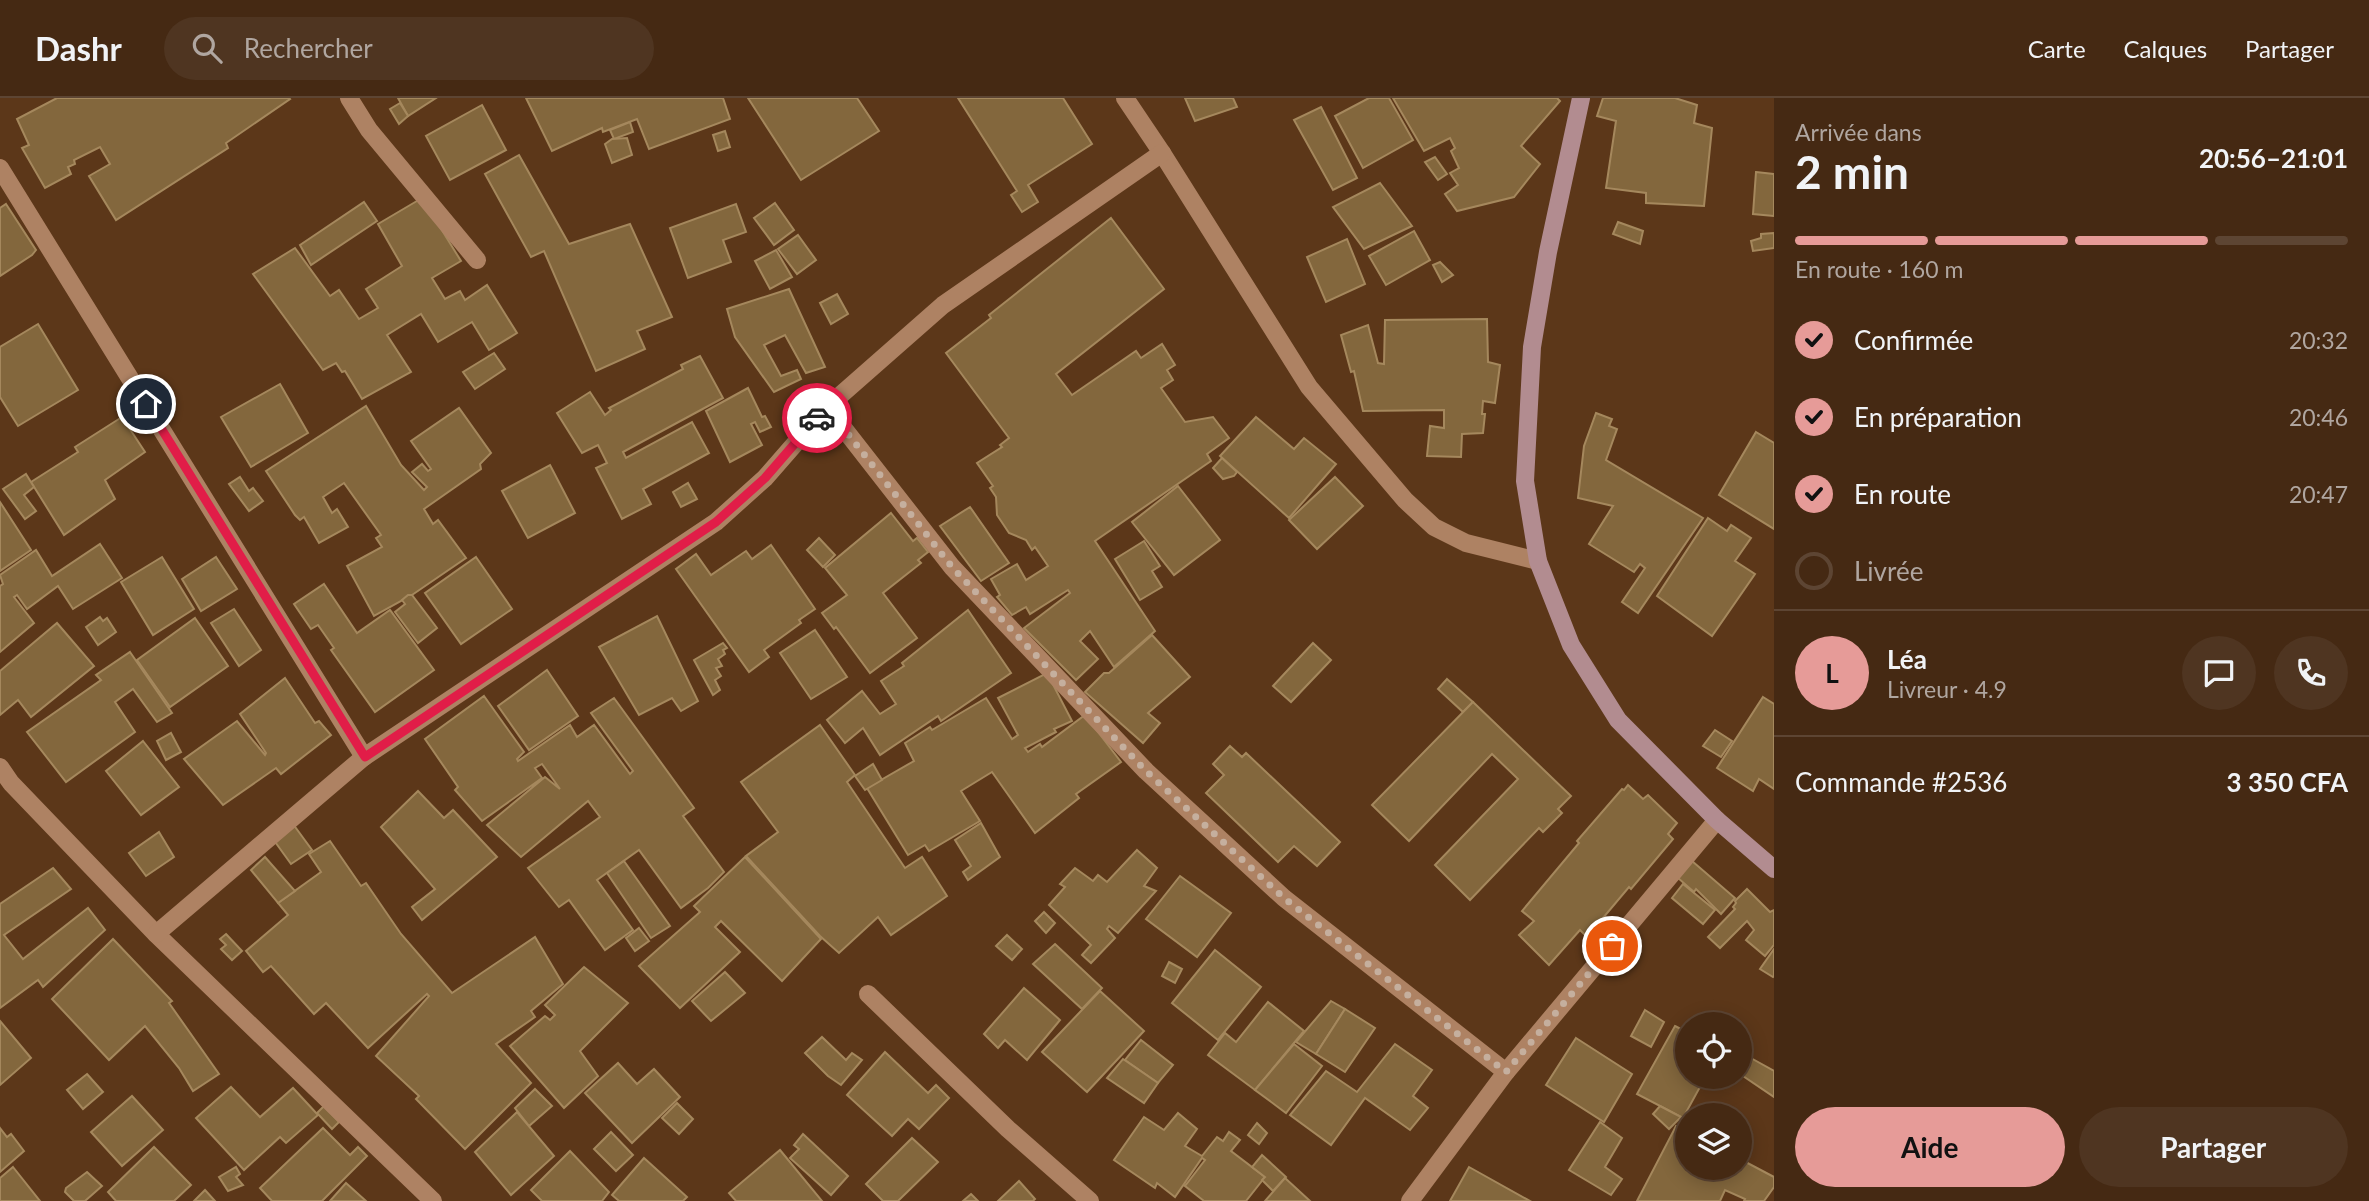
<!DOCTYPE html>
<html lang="fr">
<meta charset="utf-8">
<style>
:root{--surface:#452913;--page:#4f3521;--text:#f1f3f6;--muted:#b0a6a0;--line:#5d4533;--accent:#e69b98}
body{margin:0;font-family:Lato,sans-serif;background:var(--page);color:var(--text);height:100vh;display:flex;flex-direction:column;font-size:26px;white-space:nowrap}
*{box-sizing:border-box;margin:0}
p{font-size:23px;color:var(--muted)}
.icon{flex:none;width:38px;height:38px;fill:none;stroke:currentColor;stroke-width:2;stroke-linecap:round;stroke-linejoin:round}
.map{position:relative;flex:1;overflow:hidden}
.side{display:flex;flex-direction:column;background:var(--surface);width:595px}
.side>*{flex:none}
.controls{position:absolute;left:1675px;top:914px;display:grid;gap:14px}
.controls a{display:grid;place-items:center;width:77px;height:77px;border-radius:50%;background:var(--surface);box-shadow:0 4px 18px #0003,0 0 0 2px var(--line);font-size:35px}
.pin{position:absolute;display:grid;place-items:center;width:60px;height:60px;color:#fff;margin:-30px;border:4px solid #fff;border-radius:50%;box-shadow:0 2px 7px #0007}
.courier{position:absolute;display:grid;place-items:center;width:70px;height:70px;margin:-35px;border:5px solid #e11d48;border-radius:50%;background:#fff;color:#222;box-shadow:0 2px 9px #0007}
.head em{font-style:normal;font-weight:700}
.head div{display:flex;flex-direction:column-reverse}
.head{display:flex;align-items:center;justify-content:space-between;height:119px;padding:0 21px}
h1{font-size:46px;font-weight:700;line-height:52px}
.bar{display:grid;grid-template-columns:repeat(4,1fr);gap:10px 7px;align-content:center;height:84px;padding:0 21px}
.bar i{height:9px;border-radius:5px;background:var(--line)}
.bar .active{background:var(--accent)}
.bar p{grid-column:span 4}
.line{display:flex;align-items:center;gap:18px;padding:0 21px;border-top:2px solid var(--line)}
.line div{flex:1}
.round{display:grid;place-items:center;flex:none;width:74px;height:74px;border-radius:37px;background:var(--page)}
ol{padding:0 21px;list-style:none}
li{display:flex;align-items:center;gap:21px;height:77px}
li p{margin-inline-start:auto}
li .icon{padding:7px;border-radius:50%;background:var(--accent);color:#111;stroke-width:4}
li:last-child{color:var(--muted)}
li i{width:38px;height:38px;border:4px solid var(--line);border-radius:50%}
.button{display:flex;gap:14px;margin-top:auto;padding:14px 21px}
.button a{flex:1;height:80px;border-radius:42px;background:var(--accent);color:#111;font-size:28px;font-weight:700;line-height:80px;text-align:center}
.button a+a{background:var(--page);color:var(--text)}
header{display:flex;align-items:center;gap:42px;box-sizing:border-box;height:98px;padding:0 35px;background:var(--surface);border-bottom:2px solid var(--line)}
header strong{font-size:33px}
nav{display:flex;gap:38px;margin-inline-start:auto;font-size:24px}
.search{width:490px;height:63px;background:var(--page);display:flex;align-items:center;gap:18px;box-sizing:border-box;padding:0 24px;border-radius:38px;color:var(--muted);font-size:26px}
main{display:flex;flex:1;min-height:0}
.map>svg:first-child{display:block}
.building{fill:#83673d;stroke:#a5885d;stroke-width:2}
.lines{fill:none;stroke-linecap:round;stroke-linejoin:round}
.street{stroke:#ae8263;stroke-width:18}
.secondary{stroke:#b28c90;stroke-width:18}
.done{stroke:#c5af9e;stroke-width:7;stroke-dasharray:0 12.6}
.route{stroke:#e11d48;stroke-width:9}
</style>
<header>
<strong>Dashr</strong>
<div class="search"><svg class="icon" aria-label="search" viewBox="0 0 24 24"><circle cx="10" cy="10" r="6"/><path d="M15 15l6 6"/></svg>Rechercher</div>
<nav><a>Carte</a><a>Calques</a><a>Partager</a></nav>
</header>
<main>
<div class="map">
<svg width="1774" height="1103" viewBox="0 0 1774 1103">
<rect width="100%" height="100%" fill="#5c3719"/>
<g class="building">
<path d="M57,0H289L290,1L226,45L228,50L116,122L89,78L110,66L100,49L74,62L75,66L68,69L71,76L45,90L22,50L29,47L17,21Z"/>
<path d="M398,0H436L408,18Z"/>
<path d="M526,0H723L730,21L649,51L637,21L603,34L602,30L552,53Z"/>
<path d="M748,0H857L879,33L801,82Z"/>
<path d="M958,0H1063L1092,46L1028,87L1038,104L1022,114L1011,97L1017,93Z"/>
<path d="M1185,0H1233L1237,9L1195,23Z"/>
<path d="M1369,0H1389L1413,42L1363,70L1335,18Z"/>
<path d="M1393,0H1557L1560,3L1521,48L1540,66L1514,99L1457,113L1445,96L1458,87L1450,75L1459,70L1451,53L1455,50L1450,40L1424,53Z"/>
<path d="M1603,0H1675L1697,7L1694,25L1712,30L1704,108L1646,105V95L1606,90L1616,23L1597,18Z"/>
<path d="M400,5L408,18L399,26L390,11Z"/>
<path d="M482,7L506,52L450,82L426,38Z"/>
<path d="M1321,9L1357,80L1333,92L1294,22Z"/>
<path d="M630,24L633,34L614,41L610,32Z"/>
<path d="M725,33L730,49L718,53L713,37Z"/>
<path d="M627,40L632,57L612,65L605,46L612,41Z"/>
<path d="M519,57L569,146L630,126L672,219L637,233L645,251L596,273L544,153L531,159L485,76Z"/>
<path d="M1435,59L1447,76L1438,82L1425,64Z"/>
<path d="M1756,74L1774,76V118L1753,116Z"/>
<path d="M1380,85L1412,128L1364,151L1333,109Z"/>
<path d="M422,100L461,163L432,180L445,201L460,193L465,202L487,187L517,235L489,252L472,224L438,244L421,216L387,237L411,274L362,301L345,273L342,274L336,265L323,272L253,176L295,150L330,198L339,192L359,221L378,210L366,191L402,168L378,126Z"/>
<path d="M364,104L377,123L311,167L300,147Z"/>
<path d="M775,105L794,132L774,147L754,120Z"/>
<path d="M6,106L36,152L32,157L0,178V110Z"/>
<path d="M736,106L746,134L723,142L731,164L688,180L670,130Z"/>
<path d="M1111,120L1164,191L1056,276L1072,297L1136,253L1141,260L1162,246L1175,267L1167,272L1173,282L1161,290L1185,324L1213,319L1229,340L1207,356L1211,363L1095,443L1155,533L1114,569L1090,533L1080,543L1098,561L1076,582L1024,530L1070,495L1068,492L1030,516L1026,509L1012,517L997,499L1000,497L991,481L1017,466L1026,482L1048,468L1035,449L1032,452L1026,442L1009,435L997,417L996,399L990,390L993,388L977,365L1002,349L1000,347L1009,340L946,255L991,220L989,217Z"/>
<path d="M1618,124L1643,133L1640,146L1613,136Z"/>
<path d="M1414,133L1430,162L1386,187L1369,158Z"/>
<path d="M1774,135V150L1753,153L1751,143L1761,140V136Z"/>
<path d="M798,137L816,162L797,176L778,151Z"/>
<path d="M1347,141L1365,186L1326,204L1307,159Z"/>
<path d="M776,152L792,179L770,191L755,163Z"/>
<path d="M1440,164L1453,177L1442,184L1433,167Z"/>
<path d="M789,191L825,269L806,275L785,237L764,247L781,278L797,272L801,281L774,294L735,239L727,211Z"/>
<path d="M837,196L848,216L831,226L820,205Z"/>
<path d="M1487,221L1488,264L1500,267L1495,305L1483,303L1482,316H1485L1483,335L1462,336L1461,359L1427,358L1430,328L1444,330V312L1363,313L1354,273L1351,274L1341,237L1368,227L1378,265L1384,266L1385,222Z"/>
<path d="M38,226L78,292L18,328L0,299V249Z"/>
<path d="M494,255L505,271L475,291L463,274Z"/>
<path d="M700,258L723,300L623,354L626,360L692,324L709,355L643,391L651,406L622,421L596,370L607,365L598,347L582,355L557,315L590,294L605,317L611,312L609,310L683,271L681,267Z"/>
<path d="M280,286L308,335L251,369L221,319Z"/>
<path d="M748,290L762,319L765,318L771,329L760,334L755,324L751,326L762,347L730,364L706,313Z"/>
<path d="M366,308L401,367L424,392L427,389L412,374L422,366L428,373L431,371L411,343L459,310L491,355L480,366L481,371L424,411L433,426L438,422L466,460L412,497L374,518L347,468L382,449L376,440L381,437L344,385L323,399L332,415L337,411L348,429L319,445L304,419L300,422L295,417L266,373Z"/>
<path d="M1596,315L1612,321L1609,328L1617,331L1606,362L1703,420L1638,515L1622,504L1645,470L1640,466L1634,474L1589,446L1613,408L1578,400L1584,348Z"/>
<path d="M122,319L145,354L105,382L115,401L64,437L31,384L78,354L75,349Z"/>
<path d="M1256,319L1294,351L1304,340L1336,366L1289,420L1220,358Z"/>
<path d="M1756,334L1774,345V431L1719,397Z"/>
<path d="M1222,360L1237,374L1234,378L1223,381L1213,370Z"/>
<path d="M550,367L575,415L528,440L502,393Z"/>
<path d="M26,376L34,389L24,397L36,413L25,421L3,391Z"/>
<path d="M240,379L249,393L253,390L263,403L249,413L229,386Z"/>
<path d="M1335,379L1363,408L1317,451L1289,422Z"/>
<path d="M688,385L697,401L681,409L673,394Z"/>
<path d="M1178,388L1220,442L1174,477L1132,424Z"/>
<path d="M0,404L31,452L0,473Z"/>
<path d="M970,409L1009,465L981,483L940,428Z"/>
<path d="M891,415L913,443L917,440L928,454L918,462L921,465L883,495L917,540L870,575L836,529L834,531L822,515L847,497L825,470Z"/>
<path d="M1708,420L1727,433L1731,427L1751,440L1735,463L1755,476L1712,538L1657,498Z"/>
<path d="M819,440L835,457L823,469L807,452Z"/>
<path d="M1144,443L1160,468L1152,473L1162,489L1140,502L1115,461Z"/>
<path d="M100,446L122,480L73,511L58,488L27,511L17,497L14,499L34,525L0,554V488L3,486L0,477L36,452L52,478Z"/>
<path d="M771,447L815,511L799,522L801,525L764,552L769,559L749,574L676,471L696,456L711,477L746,453L752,461Z"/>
<path d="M162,459L194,511L153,537L121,484Z"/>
<path d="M216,459L237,491L201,513L182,481Z"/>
<path d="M476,459L512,511L461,546L425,495Z"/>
<path d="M324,486L357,535L390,512L434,572L375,614L331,552L334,550L318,527L311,531L294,506Z"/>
<path d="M408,497H412L437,530L418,545L395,514L405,506L402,502Z"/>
<path d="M234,511L261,552L239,568L211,525Z"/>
<path d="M968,512L1011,575L941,623L938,618L880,657L863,630L845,645L827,622L862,593L880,616L896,606L881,583L904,568L902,565Z"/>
<path d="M657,518L698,603L681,613L672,600L639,617L599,549Z"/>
<path d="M100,519L103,523L107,520L116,534L98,547L86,529Z"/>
<path d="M195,520L228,568L170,609L137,562Z"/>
<path d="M57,525L94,568L31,619L18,602L0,617V573Z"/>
<path d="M815,532L847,579L811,601L780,555Z"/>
<path d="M1152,537L1190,579L1148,615L1160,625L1143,645L1085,594L1104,575H1109Z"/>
<path d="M723,545L727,550L723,552L725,556L718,561L722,568L716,570L721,578L715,582L720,592L713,597L694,562Z"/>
<path d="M1313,545L1331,562L1291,604L1273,588Z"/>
<path d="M130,554L172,615L157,624L133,591L115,604L135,634L66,684L27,634L101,582L96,577Z"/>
<path d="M547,572L578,618L529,652L498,608Z"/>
<path d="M1047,575L1072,623L1054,631L1056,634L1025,650L1028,654L1040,646L1042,649L1085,617L1121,664L1076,696L1079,700L1035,735L992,674L961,693L980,723L929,753L925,747L908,757L867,690L914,663L905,645L930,629L932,632L986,600L1012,641L1018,637L998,600Z"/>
<path d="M285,580L315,625L319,623L331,637L281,676L276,670L223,707L184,661L237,623L265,657L266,655L240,616Z"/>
<path d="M1447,581L1473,604L1463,614L1438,591Z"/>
<path d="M484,598L524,654L517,661L518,663L570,627L577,639L594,627L630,676L633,673L591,615L614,600L694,710L683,718L724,774L708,790L681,810L639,752L597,782L633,832L605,852L569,802L559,809L528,770L600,719L588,703L521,759L487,727L545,679L560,691L542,666L535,670L542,680L482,723L455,692L458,689L425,641Z"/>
<path d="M1763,599L1774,606V691L1759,681L1753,693L1717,670Z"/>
<path d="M1473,604L1571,698L1558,711L1562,715L1543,734L1539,730L1470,802L1435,767L1518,681L1492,656L1409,743L1372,707Z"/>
<path d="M820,627L855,677L847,684L905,770L922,759L947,798L891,837L878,819L839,855L820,838L746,758L778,734L741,684Z"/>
<path d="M1715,632L1732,643L1721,659L1703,648Z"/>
<path d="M171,635L181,654L166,662L157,643Z"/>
<path d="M143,643L179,689L141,717L106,673Z"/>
<path d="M1230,648L1242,659L1246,655L1340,744L1317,768L1294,748L1278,764L1206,695L1224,677L1213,666Z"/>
<path d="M873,666L882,682L865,692L855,678Z"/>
<path d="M1628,687L1643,701L1648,697L1677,725L1668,736L1673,741L1631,791L1629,789L1587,839L1580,832L1549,867L1519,837L1534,823L1522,813L1579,745L1577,743L1622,691L1624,692Z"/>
<path d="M418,693L444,720L453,712L497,759L422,822L412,809L435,791L381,729Z"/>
<path d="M981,725L1000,759L968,782L963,774L971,768L955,742Z"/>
<path d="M293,726L312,752L291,766L273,741Z"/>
<path d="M159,734L174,759L146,778L129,755Z"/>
<path d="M330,743L361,788L366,785L401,836L452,895L535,839L563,886L531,913L535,919L496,946L531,985L465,1051L416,1001L419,998L376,958L429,898L427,896L368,950L326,905L314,916L271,868L263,874L246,853L288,817L278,805L321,774L309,756Z"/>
<path d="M1137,752L1157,770L1144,788L1156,793L1118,835L1109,828L1107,831L1115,840L1091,865L1082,857L1091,847L1049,807L1065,789L1060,786L1075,770L1093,783L1098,777L1107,784Z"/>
<path d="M265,759L295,793L278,805L251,772Z"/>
<path d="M745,759L821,841L782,883L721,823L715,829L740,854L680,910L639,868L700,814L694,808Z"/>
<path d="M624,763L670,828L651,840L607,775Z"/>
<path d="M1692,763L1735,800L1721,816L1696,791L1694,794L1678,780Z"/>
<path d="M53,770L71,791L4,837L23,861L88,810L105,832L43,889L38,882L0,910V806Z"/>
<path d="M1180,778L1231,815L1197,859L1146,821Z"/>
<path d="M1683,786L1715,812L1703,826L1672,800Z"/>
<path d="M1747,791L1770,814L1774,812V847L1765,858L1746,842L1754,832L1747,823L1720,850L1708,839L1735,811L1733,809L1736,805L1735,803Z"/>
<path d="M1044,814L1055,825L1046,835L1035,823Z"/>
<path d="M639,830L649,843L635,853L626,840Z"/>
<path d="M226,836L242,853L232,862L221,851L226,847L220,841Z"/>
<path d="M1007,837L1022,851L1012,862L996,848Z"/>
<path d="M113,841L172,903L169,905L219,976L193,993L179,970L145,928L109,962L52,901Z"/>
<path d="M1055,846L1102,890L1082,911L1033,866Z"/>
<path d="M1774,851V878L1773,879L1760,871Z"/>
<path d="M1215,852L1261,889L1218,942L1172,905Z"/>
<path d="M1169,864L1182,871L1175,885L1162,878Z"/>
<path d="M584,869L628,905L580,953L598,978L564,1010L510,948L545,918L550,922L555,917L545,907Z"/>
<path d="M725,874L745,895L711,923L692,903Z"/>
<path d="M1024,890L1060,922L1027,962L1005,942L998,950L984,936Z"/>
<path d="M1100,893L1144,933L1087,994L1042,954Z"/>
<path d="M1331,903L1345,911L1316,956L1296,944Z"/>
<path d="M1268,904L1304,933L1255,992L1208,957L1225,935L1236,944Z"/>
<path d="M1345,911L1375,930L1345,974L1316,956Z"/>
<path d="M1645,912L1664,924L1651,949L1631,938Z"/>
<path d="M0,923L31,960L0,987Z"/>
<path d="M1675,928L1687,934V978H1706L1683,1020L1637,996Z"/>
<path d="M822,939L846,962L852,955L862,962L841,987L828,978L805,955Z"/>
<path d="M1576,940L1632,976L1604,1024L1546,987Z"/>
<path d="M1141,942L1173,967L1158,985L1125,962Z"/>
<path d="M1294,946L1322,968L1286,1015L1255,992Z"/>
<path d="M1395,946L1432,972L1413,998L1428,1010L1410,1032L1365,1000L1331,1047L1290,1017L1326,973L1357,994Z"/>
<path d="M885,954L928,995L936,987L949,1000L919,1031L908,1021L892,1038L847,997Z"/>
<path d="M1740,954L1774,973V999L1740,976Z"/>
<path d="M1123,961L1158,985L1144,1005L1107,980Z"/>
<path d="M618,965L637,986L654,971L680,999L632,1045L585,995Z"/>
<path d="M87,976L103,994L83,1011L67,992Z"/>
<path d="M231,989L260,1019L293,990L318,1017L286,1045L280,1039L244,1072L196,1020Z"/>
<path d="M535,991L552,1008L529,1028L515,1010Z"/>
<path d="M132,998L163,1032L122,1068L91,1034Z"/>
<path d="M677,1005L693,1021L679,1036L662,1020Z"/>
<path d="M324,1008L339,1024L332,1031L317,1015Z"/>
<path d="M1660,1008L1681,1019L1669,1031L1653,1016Z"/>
<path d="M517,1014L554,1058L511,1097L475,1054Z"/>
<path d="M1178,1015L1197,1031L1185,1048L1202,1058L1217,1039L1223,1043L1229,1034L1240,1042L1231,1053L1265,1079L1246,1103H1204L1185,1088L1205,1062L1202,1060L1175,1099L1157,1085L1155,1090L1114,1062L1144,1019L1164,1032Z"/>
<path d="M1600,1024L1622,1040L1605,1069L1622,1081L1611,1097L1569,1072Z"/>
<path d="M1257,1025L1267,1035L1259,1046L1248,1037Z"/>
<path d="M1676,1028L1687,1034V1069H1740V1061L1774,1079V1089L1764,1103H1744L1745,1101L1725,1092L1720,1103H1637Z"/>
<path d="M0,1030L7,1039L11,1036L24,1053L0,1074Z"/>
<path d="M323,1030L350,1057L358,1049L367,1058L322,1103H272L260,1090Z"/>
<path d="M611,1034L633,1057L616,1073L594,1051Z"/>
<path d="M803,1036L848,1078L831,1097L790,1060L799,1051L794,1047Z"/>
<path d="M912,1040L938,1064L898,1103H883L866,1086Z"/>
<path d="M154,1049L191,1087L174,1103H116L108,1094Z"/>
<path d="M780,1052L822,1103H736L729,1095Z"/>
<path d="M570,1053L609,1094L602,1103H542L531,1092Z"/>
<path d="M1262,1057L1286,1079L1273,1093L1262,1082L1265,1079L1252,1069Z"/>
<path d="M644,1060L687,1099L683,1103H619L612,1097Z"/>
<path d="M13,1069L40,1103H0V1080Z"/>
<path d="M236,1069L240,1076L236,1079L243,1087L228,1093L219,1079Z"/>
<path d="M1469,1069L1530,1103H1450Z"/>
<path d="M87,1074L102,1088L85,1103H74L65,1094L66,1090Z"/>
<path d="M1285,1080L1310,1103H1265Z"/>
<path d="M1019,1083L1035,1101L1033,1103H998Z"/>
<path d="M346,1085L366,1103H330Z"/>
<path d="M205,1092L215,1103H194Z"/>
<path d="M971,1096L978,1103H963Z"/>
</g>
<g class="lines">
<g class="street">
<path d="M349,0L369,32L477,162"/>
<path d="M1125,0L1162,55L1309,289L1405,402L1434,429L1466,445L1538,463"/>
<path d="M0,70L364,659"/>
<path d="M827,309L952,469L1146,673L1284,800L1506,974"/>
<path d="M0,669L11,685L156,836L433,1103"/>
<path d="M156,836L364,659L716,424L765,380L827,309L943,207L1162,55"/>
<path d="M868,896L1008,1031L1090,1103"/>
<path d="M1410,1103L1506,974L1717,722"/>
</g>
<path class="secondary" d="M1581,0L1548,154L1532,249L1525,383L1538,463L1571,547L1618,622L1717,722L1774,771"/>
</g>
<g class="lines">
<path class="done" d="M817,320L827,309L952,469L1146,673L1284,800L1506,974L1612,848"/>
<path class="route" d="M146,306L365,659L716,424L765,380L817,320"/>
</g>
</svg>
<div class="controls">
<a><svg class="icon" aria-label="locate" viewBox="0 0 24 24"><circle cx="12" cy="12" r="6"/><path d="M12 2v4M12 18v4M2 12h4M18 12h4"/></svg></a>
<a><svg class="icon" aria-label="layers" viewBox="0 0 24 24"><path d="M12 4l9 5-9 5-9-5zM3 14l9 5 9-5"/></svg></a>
</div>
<div class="pin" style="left:1612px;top:848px;background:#ea580c"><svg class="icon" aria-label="bag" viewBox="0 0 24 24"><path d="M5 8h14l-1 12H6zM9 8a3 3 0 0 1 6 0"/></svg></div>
<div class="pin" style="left:146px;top:306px;background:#1f2937"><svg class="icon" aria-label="home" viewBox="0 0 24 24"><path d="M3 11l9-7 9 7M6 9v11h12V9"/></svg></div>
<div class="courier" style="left:817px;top:320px"><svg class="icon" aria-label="car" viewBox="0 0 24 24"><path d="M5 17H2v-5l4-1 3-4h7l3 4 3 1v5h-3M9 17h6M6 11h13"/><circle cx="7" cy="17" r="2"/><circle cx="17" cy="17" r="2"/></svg></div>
</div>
<section class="side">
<div class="head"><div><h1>2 min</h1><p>Arrivée dans</p></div><em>20:56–21:01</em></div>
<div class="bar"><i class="active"></i><i class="active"></i><i class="active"></i><i></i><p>En route · 160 m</p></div>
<ol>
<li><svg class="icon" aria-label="check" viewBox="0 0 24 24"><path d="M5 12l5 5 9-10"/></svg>Confirmée<p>20:32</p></li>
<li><svg class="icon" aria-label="check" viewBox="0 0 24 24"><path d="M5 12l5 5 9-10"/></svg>En préparation<p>20:46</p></li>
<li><svg class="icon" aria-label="check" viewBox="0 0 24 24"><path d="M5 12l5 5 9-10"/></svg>En route<p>20:47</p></li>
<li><i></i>Livrée</li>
</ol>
<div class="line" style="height:126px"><b class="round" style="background:var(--accent);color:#111">L</b><div><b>Léa</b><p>Livreur · 4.9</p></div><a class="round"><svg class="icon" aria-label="chat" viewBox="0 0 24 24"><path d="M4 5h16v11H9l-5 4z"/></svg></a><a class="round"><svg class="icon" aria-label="phone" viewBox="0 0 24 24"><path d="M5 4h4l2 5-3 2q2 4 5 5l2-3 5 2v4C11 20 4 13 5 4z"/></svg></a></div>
<div class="line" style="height:91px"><div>Commande #2536</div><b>3 350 CFA</b></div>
<div class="button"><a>Aide</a><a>Partager</a></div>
</section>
</main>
